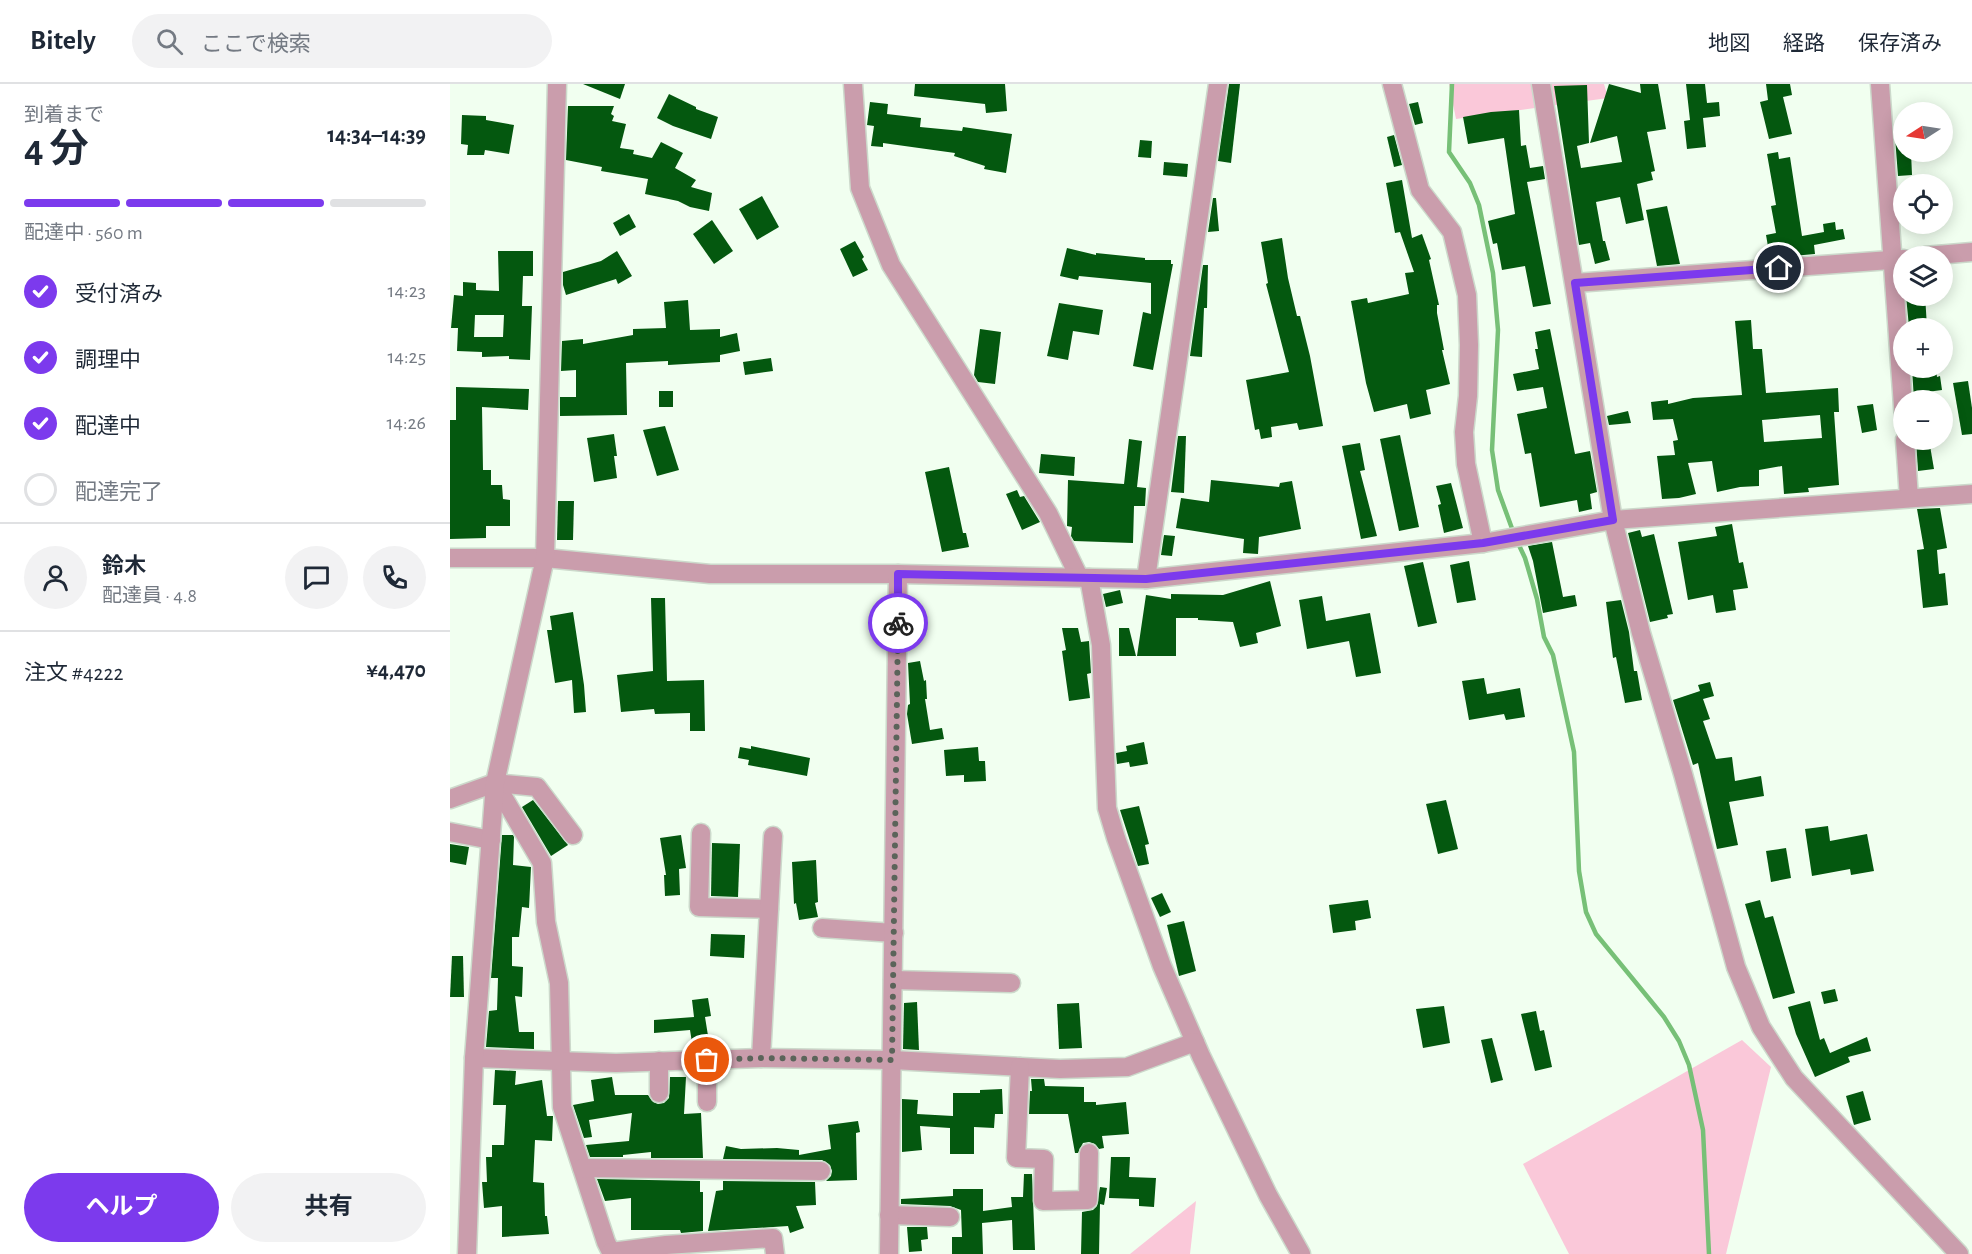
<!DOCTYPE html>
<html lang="ja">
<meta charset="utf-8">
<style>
:root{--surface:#fff;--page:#f2f2f3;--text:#1f2937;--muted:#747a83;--line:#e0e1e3;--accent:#7c3aed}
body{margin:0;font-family:"Alegreya Sans","Noto Sans JP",sans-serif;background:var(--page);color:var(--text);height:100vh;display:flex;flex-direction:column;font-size:22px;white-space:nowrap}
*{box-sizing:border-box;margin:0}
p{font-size:20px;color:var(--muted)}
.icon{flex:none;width:33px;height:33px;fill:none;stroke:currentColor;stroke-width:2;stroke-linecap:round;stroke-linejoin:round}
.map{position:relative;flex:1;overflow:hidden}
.side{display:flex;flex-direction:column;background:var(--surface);width:450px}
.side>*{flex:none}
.needle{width:39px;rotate:258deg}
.buttons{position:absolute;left:1443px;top:18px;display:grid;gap:12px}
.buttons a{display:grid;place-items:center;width:60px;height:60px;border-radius:50%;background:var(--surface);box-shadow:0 3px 15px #0003;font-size:30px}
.pin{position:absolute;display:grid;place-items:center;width:51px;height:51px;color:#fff;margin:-26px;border:3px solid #fff;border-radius:50%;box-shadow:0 2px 6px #0007}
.courier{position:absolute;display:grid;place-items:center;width:60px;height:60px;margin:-30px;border:4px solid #7c3aed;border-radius:50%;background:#fff;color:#222;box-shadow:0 2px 8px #0007}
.headline em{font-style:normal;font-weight:700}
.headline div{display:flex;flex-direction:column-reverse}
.headline{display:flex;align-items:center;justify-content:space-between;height:102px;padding:0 24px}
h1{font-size:39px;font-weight:700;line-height:45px}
.bar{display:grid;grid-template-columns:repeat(4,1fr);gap:9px 6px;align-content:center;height:72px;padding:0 24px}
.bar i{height:8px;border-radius:4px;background:var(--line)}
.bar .current{background:var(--accent)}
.bar p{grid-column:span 4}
.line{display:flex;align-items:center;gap:15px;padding:0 24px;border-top:2px solid var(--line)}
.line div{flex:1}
.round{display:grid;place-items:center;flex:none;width:63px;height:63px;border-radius:32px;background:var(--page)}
ol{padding:0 24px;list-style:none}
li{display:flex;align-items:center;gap:18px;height:66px}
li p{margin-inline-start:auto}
li .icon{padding:6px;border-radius:50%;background:var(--accent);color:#fff;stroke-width:4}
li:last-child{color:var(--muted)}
li i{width:33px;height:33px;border:3px solid var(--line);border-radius:50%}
.button{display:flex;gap:12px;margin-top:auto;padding:12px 24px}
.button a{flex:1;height:69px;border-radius:36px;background:var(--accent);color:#fff;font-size:24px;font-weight:700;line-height:69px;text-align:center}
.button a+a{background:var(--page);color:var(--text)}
header{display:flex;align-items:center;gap:36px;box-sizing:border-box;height:84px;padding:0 30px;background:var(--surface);border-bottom:2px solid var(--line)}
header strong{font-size:28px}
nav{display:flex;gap:33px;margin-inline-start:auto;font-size:21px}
.search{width:420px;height:54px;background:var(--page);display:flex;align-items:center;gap:15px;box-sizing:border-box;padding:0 21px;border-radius:33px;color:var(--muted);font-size:22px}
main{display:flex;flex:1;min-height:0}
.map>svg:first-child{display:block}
.green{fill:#fac8d9}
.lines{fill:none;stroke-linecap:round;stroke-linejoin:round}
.stream{stroke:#77c077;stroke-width:4.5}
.building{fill:#04580f;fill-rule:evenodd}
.minor-casing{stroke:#ccd9cb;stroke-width:21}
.minor{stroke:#ca9dac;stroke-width:18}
.done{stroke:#5b645a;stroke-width:6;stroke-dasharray:0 10.8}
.route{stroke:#7c3aed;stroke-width:8}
</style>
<header>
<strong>Bitely</strong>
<div class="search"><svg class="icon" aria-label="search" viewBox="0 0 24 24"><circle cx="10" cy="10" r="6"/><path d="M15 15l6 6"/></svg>ここで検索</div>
<nav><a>地図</a><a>経路</a><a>保存済み</a></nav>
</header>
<main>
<section class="side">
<div class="headline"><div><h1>4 分</h1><p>到着まで</p></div><em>14:34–14:39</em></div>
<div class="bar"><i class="current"></i><i class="current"></i><i class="current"></i><i></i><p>配達中 · 560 m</p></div>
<ol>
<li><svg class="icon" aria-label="check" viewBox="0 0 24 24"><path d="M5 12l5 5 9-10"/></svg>受付済み<p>14:23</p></li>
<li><svg class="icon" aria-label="check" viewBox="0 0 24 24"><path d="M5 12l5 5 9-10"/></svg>調理中<p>14:25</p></li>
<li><svg class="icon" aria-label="check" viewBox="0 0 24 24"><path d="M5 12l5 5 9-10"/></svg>配達中<p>14:26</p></li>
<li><i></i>配達完了</li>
</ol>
<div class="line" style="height:108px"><a class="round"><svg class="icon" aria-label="person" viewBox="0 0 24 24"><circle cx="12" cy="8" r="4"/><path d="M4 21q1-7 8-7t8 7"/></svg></a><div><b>鈴木</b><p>配達員 · 4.8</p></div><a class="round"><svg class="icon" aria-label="chat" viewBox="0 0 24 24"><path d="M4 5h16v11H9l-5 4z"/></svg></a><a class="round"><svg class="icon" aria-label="phone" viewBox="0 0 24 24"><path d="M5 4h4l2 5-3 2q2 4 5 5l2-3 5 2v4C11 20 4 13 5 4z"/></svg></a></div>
<div class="line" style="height:78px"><div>注文 #4222</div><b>¥4,470</b></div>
<div class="button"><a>ヘルプ</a><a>共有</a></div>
</section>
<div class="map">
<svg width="1522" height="1170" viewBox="0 0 1522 1170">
<rect width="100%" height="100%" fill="#f1fff0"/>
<g class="green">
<path d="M999,0H1154L1158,14L1006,35Z"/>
<path d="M1292,956L1321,983L1276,1170H1119L1073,1080Z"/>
<path d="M746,1117L740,1170H680Z"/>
</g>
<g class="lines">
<g class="stream">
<path d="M1002,0L999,68L1020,99L1029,121L1043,189L1048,246L1042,366L1048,406L1064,450"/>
<path d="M1067,457L1075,474L1087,515L1094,553L1103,571L1124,668L1129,787L1136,828L1146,850L1214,933L1229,957L1239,981L1253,1046L1259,1170"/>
</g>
</g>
<g class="building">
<path d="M133,0H175L170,15Z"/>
<path d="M465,0H555L557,27L536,29L535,20L464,12Z"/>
<path d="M779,0H790L781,79L768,77Z"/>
<path d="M1159,0L1191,9L1190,0H1208L1216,45L1197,48L1205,87L1201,88L1203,96L1187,100L1194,136L1176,140L1170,113L1146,118L1153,157H1155L1160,176L1145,180L1140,159L1129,161L1104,2L1137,1L1139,59L1127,62L1131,84L1172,78L1167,52L1140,59Z"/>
<path d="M1236,0H1255L1257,19L1269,18L1270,32L1253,34L1256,63L1237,65L1234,37L1240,36Z"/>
<path d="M1316,0H1340L1342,11L1333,13L1342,50L1319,55L1310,18L1318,16Z"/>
<path d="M219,10L246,23V25L268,33L261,55L223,42L207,34Z"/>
<path d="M420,18L438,20L437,30L471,34L470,43L512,47L513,43L562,50L556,89L534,85L535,82L504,72L505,69L433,59V63L421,62L424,42L417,41Z"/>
<path d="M968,18L973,39L965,41L959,20Z"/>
<path d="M118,22H164L161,30L164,32L162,37L176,40L170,64L184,66L183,70L202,74L211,58L233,69L225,84L246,96L241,103L262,109L259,127L240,123L228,117L195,110L198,95L151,87L152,83L116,76Z"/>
<path d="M1069,26L1071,62L1076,61L1080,84L1093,82L1095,95L1077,98L1101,220L1083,223L1075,182L1052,186L1047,159L1043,160L1038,137L1065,130L1054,54L1018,60L1013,33L1041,28Z"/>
<path d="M12,31L36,32V36L64,41L59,70L35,66L34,71H17L18,61L11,60Z"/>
<path d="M944,51L952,81L944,83L937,53Z"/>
<path d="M1445,53H1454V68H1461L1462,91L1448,92Z"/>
<path d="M690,56L702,57L701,74L688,73Z"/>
<path d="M1328,68L1329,75L1340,73L1352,152L1374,148L1373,140L1385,138L1386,146L1393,145L1395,155L1364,161L1365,170L1320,174L1316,151L1326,149L1321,122L1326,121L1317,70Z"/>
<path d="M714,78L738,80L737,93L713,91Z"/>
<path d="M952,96L962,154L972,150L981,175L979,176L989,221H987V229L994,266H992L1000,300L976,306L981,330L960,335L957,320L924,328L916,299L901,217L917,214L918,219L959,210L955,189L964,188L950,148L945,149L936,99Z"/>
<path d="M312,112L329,143L307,156L289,125Z"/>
<path d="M763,114H766L769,147L758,148Z"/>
<path d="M1217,122L1230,180L1207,182L1196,126Z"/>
<path d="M179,130L186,143L170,152L163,139Z"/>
<path d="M262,136L283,167L264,180L243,150Z"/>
<path d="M832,154L838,194L847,232H850L860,272L873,342L849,346L847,339L821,343L822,353L811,355L809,345L805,346L796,296L839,288L816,200L818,199L811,158Z"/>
<path d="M405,157L414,173L412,175L418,186L403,193L390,165Z"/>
<path d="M617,164L646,171V169L695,174V176H721V180H723L703,286L683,282L693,228L701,230V199L629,192L628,196L610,192Z"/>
<path d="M48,167H83V192H73L72,222H82L80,276L59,275V272L32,273V268L7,267L8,244H1L4,211L13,212V198L26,199V206L49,207ZM25,231H54L53,253H24Z"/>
<path d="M167,167L182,192L168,200L166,195L116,211L113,201V188L151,177Z"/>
<path d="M753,181H758L757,224H754L752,273L740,272Z"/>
<path d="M1456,212H1475L1477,242L1459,243Z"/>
<path d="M238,216L240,246L270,245V253L287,249L290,267L270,271V278L218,281V277L176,279L177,331L110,332V313H126V286L111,287L112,257L133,255V260L183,251V245L216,244L214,218Z"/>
<path d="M609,219L653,226L649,251L623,247L618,276L597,272Z"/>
<path d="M1301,236L1303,265H1312L1316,309L1388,304L1389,328H1384L1389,401L1358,404L1359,408L1334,410L1332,382L1309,386V402L1290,403L1267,408L1262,377L1238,379L1246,410L1229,414L1212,415L1207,372L1225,371L1223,357L1228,356L1223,335L1203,336L1201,318L1218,316V320L1243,314L1292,311L1285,237ZM1370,331L1372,354L1314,358L1312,336Z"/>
<path d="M530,245L551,248L545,300L528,298L524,291Z"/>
<path d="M1100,245L1125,370L1140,367L1147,408L1140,410L1142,425L1129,428L1127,416L1090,423L1081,369L1075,370L1067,330L1097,324L1093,303L1067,307L1063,290L1089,285L1085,265H1088L1085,248Z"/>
<path d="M321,274L323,287L295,291L293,278Z"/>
<path d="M1462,284H1476L1477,286L1486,285L1487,293L1490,292L1492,306L1477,308L1478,316H1464Z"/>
<path d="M1518,297L1522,324V350L1512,351L1503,299Z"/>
<path d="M6,303L79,305L78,326L32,323L33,386H41V401H52L53,415L60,416V442H36V454L0,455V336H6Z"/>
<rect x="209" y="307" width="14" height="16"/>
<path d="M1423,320L1427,346L1412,349L1407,322Z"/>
<path d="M1178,327L1181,339L1159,341L1157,332Z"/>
<path d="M215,342L229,386L207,392L193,346Z"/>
<path d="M164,350L167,372H164L167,394L144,398L137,354Z"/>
<path d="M950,351L969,443L949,447L930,355Z"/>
<path d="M728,352H736L734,409L721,408Z"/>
<path d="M679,355L692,357L687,403L696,404L695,422H684L683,459L624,457L621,452L622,443L617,442L618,396L674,400Z"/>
<path d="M1466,356H1479L1484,385L1468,387Z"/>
<path d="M910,359L915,386L910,387L927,452L911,455L892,362Z"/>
<path d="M591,370L625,373L624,392L589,389Z"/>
<path d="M499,383L513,449H516L519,463L492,468L475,388Z"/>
<path d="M761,396L829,403L830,399L842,397L851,445L809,453L808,470L793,469L794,455L726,444L731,414L759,418Z"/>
<path d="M1001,399L1013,444L994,449L988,421L991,420L986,402Z"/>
<path d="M567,406L570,413L574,412L590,438L572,446L556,410Z"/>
<path d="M108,417H124L123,456H107Z"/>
<path d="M1490,424L1497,464L1487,466L1489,490L1495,489L1498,521L1473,524L1467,466L1474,465L1467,425Z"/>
<path d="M1282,440L1289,479L1293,478L1298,504L1283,506L1286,526L1266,529L1263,511L1238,516L1228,458L1267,452L1265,443Z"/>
<path d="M1190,446L1192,453L1204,450L1223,530L1217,531L1218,534L1200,538L1178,449Z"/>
<path d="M714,451L725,452L722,472L711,471Z"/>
<path d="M1102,458L1113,513L1125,511L1127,522L1093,529L1083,477L1078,462Z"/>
<path d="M1019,477L1026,516L1007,519L1000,481Z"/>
<path d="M973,478L987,539L968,543L954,482Z"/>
<path d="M820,497L831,542L806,549L808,559L790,563L783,538L748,536V534H726V572H687L696,511L721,515V510L773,511Z"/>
<path d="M670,506L673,519L656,523L653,510Z"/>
<path d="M872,512L876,537L920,529L931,589L906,593L899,557L857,565L849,516Z"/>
<path d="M201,514H215L217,597L254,596L255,647H240V629L205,630L204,625L171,628L167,591L203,587Z"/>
<path d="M1171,516L1179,548L1184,587H1187L1192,616L1175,619L1166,573L1163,574L1156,518Z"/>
<path d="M123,528L134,601L136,628L124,629L122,596L105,599L97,546H102L100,532Z"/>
<path d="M612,544H628L631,558L639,557L641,589L637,590L640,614L619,617L612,567L616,566Z"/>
<path d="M669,544H679L686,572H669Z"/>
<path d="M470,577L474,597L476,596L477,615H475L480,646L492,644L494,655L462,660L457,630L458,621L460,620L458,579Z"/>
<path d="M1034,594L1037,610L1070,604L1075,633L1056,636L1054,630L1019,636L1012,597Z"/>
<path d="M1260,598L1264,612L1253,615L1260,635L1253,637L1266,675L1282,673L1285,697L1311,692L1314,712L1279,718L1288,761L1267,765L1248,679L1243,681L1223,616L1250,607L1248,601Z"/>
<path d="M694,658L698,680L680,683L679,678L667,680L666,669L677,667L676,662Z"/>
<path d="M301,662L360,674L357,692L298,681L299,676L288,674L290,663L301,665Z"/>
<path d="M528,663L529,677H535L536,697L514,698V691L496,692L494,666Z"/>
<path d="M83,716L118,761L101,772L72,723Z"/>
<path d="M996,716L1008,765L988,770L976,720Z"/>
<path d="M689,722L699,760L695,761L699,780L688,782L670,726Z"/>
<path d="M1378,742L1380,757L1417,750L1424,787L1401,791L1400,785L1362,792L1355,745Z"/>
<path d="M52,751H63L64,753L63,781L81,783L79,824L72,823L69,853H62V882L73,883L72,913L65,912L69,948H84V965L36,963L39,927L47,926L48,894H41Z"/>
<path d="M231,751L236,784L229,785L230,811L215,812L214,791H216L210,754Z"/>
<path d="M262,759L290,760L288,813L261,812Z"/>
<path d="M0,760L19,763L16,781L0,778Z"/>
<path d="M1336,764L1341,794L1321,798L1316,767Z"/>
<path d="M366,776L368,818L365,819L368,833L349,836L346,819L344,820L342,778Z"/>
<path d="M712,809L721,828L710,833L701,814Z"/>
<path d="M918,816L921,834L905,837L906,846L883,849L879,821Z"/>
<path d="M1310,816L1315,834L1323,832L1345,909L1323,915L1295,820Z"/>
<path d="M734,837L746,887L729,892L717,841Z"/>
<path d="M261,850L295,851L294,874L260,872Z"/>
<path d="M2,872H13L14,913H0Z"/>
<path d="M1385,905L1388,917L1374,920L1371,908Z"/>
<path d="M258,914L261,932L255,933L260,964L243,965L240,946L204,949V936L244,933L242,916Z"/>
<path d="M1360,917L1370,956L1374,954L1380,969L1417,953L1421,967L1398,973L1400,978L1365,993L1346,950L1338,923Z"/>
<path d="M467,918L469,966L453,965L454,919Z"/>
<path d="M629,919L632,964L609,965L607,920Z"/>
<path d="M994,922L1000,959L973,964L966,925Z"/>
<path d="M1086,927L1090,947L1094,946L1102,983L1085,987L1071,930Z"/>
<path d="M1042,954L1053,996L1041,999L1031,956Z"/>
<path d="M45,986L66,987L65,1001L92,996L97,1032H103L102,1057L85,1056L83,1098L94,1099L95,1132H97L99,1150L52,1153V1122L34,1124L32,1098H37L36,1073H42V1061H54L56,1021H43Z"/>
<path d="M162,993L165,1011H198L203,1018L208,1020L214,1019L219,1014L220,993H236L234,1030L251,1029L253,1074H201V1068L173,1071V1073H140L136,1061L179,1057L182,1029L139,1036L142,1053L134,1054L123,1021L144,1017L141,996Z"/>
<path d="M581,995H594L595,1002L634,1003V1018H646V1021L676,1018L679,1050L652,1052L654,1064L649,1065L645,1060L639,1058L633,1059L628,1069H625L618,1030H579L580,1007H582Z"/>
<path d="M552,1005L553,1030H545L544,1044L524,1043V1070H500V1044L470,1042L472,1066L452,1068V1015L468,1016L467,1030L503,1032V1009H530V1006Z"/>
<path d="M1413,1007L1421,1036L1404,1041L1396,1012Z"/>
<path d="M408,1037L410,1048L406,1049L407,1096L376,1097L381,1092L382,1087L380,1081L372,1076L273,1075L276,1062L291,1065L327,1064L349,1066V1071L381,1065L378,1041Z"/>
<path d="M661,1073H680L679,1093L706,1094L704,1123L689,1122V1115L659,1114Z"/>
<path d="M574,1090H582L585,1166H563L562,1136L532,1139L533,1170H502V1153H512L511,1126L500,1122L451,1120V1115L503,1112V1105H533V1127L562,1123L561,1113H573Z"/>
<path d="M147,1095L250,1097V1108H253V1147L231,1149L230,1146H181V1114L155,1117Z"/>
<path d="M273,1097L365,1098L366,1121L346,1122L354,1144L340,1149L338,1142L258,1147L266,1107L273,1106Z"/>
<path d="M650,1103L657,1104L654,1121L650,1120L649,1170H631L632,1128L643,1126L647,1122Z"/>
<path d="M457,1143H477L478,1155L471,1156L472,1167L459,1168Z"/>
</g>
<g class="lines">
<g class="minor-casing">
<g id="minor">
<path d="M403,0L410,104L441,181L598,429L629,493"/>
<path d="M942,0L970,106L1002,148L1017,211L1019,261L1018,312L1014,348L1016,380L1033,459"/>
<path d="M1091,0L1163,436L1191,549L1233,690L1286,883L1311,943L1344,994L1509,1170"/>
<path d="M1430,0L1454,336"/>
<path d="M1475,172L1522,168"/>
<path d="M1125,199L1454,175"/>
<path d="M1455,356L1459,414"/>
<path d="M0,474H95L260,490H448L696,495L1033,459L1163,436L1522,410"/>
<path d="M639,494L651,561L657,724L666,754L712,882L751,972L818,1111L851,1170"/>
<path d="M696,495L768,0"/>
<path d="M45,699L92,779L96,838L109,899L112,1023L156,1158L162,1170"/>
<path d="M0,715L45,699L87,703L123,751"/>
<path d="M0,748L41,756"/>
<path d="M251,749L249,823L319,825"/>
<path d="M372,844L444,849"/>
<path d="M443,896L561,899"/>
<path d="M24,974L166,979L311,974L442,976L610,985L677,983L745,958"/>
<path d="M311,974L323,752"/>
<path d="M209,977V1009"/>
<path d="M570,983L566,1074L594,1075L593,1117L638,1116L639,1069"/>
<path d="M257,1018V976"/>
<path d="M132,1084L371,1087"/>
<path d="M439,1131L500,1133"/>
<path d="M161,1168L216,1161L323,1154L325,1170"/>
<path d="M17,1170L24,974L45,699L95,474L107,0"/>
<path d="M439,1170L448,490"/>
</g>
</g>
<use href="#minor" class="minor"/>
</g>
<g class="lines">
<path class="done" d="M257,976L311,974L442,976L448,539"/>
<path class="route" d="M448,539V490L696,495L1033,459L1163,436L1125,199L1329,184"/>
</g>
</svg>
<div class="buttons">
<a><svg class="needle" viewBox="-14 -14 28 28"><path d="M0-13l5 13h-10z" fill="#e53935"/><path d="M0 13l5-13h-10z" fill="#747a83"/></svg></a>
<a><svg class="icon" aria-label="locate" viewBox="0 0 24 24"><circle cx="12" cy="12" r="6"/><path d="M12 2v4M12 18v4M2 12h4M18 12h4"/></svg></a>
<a><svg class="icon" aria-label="layers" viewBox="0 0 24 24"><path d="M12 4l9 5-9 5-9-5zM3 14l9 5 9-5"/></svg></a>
<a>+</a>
<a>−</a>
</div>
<div class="pin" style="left:257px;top:976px;background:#ea580c"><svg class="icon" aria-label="bag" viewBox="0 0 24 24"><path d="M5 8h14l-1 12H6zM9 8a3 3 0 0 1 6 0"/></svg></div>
<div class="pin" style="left:1329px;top:184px;background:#1f2937"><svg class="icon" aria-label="home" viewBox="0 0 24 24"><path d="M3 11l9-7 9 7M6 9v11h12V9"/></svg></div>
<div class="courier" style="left:448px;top:539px"><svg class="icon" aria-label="bike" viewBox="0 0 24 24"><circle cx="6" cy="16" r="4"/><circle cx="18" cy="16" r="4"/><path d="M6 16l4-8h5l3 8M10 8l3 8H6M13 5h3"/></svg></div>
</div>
</main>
